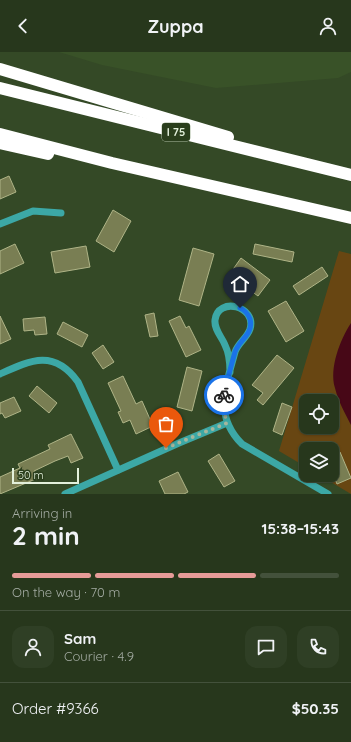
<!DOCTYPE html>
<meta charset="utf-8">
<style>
:root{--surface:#27371c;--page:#2f3f25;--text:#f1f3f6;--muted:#a4aca3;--line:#43513b;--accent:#e69b98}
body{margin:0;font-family:Quicksand,sans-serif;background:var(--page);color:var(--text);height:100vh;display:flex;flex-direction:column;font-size:15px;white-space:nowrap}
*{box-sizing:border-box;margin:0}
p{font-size:13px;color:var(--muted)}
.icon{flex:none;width:22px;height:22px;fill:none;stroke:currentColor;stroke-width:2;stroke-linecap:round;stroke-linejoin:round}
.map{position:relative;height:442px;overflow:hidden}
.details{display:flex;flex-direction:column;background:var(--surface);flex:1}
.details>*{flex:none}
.controls{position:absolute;left:299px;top:342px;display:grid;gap:8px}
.controls a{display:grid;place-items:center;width:40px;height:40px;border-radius:8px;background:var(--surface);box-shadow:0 1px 3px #0004,0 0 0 1px var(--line);font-size:20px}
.scale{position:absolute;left:12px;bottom:10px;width:67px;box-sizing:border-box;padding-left:4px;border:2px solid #e3f0db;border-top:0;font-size:11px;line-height:14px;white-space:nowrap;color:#e3f0db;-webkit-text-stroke:3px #2a3e1c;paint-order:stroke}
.pin{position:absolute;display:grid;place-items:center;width:34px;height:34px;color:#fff;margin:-41px -17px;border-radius:50% 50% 50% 0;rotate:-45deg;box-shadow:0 0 4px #0007}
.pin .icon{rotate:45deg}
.courier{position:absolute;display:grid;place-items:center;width:40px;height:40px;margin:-20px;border:3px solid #1a73e8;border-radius:50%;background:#fff;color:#222;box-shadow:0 1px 5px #0007}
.summary em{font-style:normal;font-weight:700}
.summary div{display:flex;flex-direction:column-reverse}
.summary{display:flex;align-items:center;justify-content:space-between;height:68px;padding:0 12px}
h1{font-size:26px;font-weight:700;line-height:30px}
.bar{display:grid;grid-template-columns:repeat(4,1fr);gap:6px 4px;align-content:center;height:48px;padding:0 12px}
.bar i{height:5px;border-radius:3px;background:var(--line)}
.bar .on{background:var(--accent)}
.bar p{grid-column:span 4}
.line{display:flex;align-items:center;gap:10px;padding:0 12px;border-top:1px solid var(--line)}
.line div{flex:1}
.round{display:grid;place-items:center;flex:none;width:42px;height:42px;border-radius:12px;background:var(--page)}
header{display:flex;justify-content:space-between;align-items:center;height:52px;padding:0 12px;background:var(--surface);font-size:18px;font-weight:700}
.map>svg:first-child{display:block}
.built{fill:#395228}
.green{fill:#684612;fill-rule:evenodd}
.water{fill:#470817}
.building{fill:#797e53;stroke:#afb487}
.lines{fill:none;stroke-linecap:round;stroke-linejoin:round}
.minor{stroke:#3ca8a6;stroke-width:7}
.highway{stroke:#fff;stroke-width:12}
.done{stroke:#a6b69c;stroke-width:4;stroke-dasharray:0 7.2}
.route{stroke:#1a73e8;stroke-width:5}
.labels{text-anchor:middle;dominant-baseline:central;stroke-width:3.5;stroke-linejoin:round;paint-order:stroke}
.shield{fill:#2a3e1c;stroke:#acbba2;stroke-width:1}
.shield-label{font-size:11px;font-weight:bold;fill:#e3f0db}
</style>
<header><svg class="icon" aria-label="back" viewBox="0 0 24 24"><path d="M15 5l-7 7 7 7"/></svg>Zuppa<svg class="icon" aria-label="person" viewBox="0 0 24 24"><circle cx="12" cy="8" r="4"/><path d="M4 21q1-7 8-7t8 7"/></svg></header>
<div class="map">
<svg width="351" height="442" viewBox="0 0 351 442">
<rect width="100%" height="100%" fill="#344926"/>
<path class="built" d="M59,0H351V20L338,26L216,36L102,13Z"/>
<path class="green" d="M339,199L351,202V442L319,423H332V397H306V415L279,399ZM306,349H332V375H306Z"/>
<path class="water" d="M351,271V373C345,361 338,349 335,336C329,316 340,288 351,271Z"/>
<g class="building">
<path d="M9,124L16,140L0,147V128Z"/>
<path d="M113,158L131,169L114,200L96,189Z"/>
<path d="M15,192L24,211L0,222V199Z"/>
<path d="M255,192L294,200L292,210L253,202Z"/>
<path d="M86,194L90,215L55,221L51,200Z"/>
<path d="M193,196L214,202L199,254L179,248Z"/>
<path d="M241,206L270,228L258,244L229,223Z"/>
<path d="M322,215L328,224L299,243L293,234Z"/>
<path d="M286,249L304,279L286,290L268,259Z"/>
<path d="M154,261L158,284L150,285L145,263Z"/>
<path d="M0,264L11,287L0,292Z"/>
<path d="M180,264L186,276L189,274L201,298L186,305L169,269Z"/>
<path d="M45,265L47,282L35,283L34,278L24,279L23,267Z"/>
<path d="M63,270L88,283L82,295L57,282Z"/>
<path d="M103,293L114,310L103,317L92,301Z"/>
<path d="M277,303L294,316L263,353L257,348L263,341L252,333Z"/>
<path d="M187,315L202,319L192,359L177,355Z"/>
<path d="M123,324L136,352L142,349L153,374L136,382L130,368L123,371L118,360L121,359L108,331Z"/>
<path d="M37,334L57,351L49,361L29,344Z"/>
<path d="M14,345L21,359L5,366L2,361L0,362V351Z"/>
<path d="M282,351L292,355L282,383L273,379Z"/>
<path d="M71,382L83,406L71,411L68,404L55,409L34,419L38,426L0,442V425L20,416L18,412L50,397L48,393Z"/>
<path d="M340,400L351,426L337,432L332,420V403Z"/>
<path d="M219,402L235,429L224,435L208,409Z"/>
<path d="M178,420L188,440L184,442H165L159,429Z"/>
</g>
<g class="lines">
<g class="minor">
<path d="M0,172L33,159L61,161"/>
<path d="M230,320C230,310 229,301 225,293C222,285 214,278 215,268C218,244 257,254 250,277C247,286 238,291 235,300C226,334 213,363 242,392L328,442"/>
<path d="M0,322C31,308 54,297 78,330L118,418"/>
<path d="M65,442L179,391L227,371"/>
</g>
<g class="highway">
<path d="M0,17L228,85"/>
<path d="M0,36L351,123"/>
<path d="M0,82L112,111L351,166"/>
<path d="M0,91L48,102"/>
</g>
</g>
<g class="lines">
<path class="done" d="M166,396L227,371C224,361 223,353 224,343"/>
<path class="route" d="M224,343C227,329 231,314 235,300C239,288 254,282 250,267C248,262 245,258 240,256"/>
</g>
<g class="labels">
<rect class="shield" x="162" y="71" width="28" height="18" rx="3"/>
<g class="shield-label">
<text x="176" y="80">I 75</text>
</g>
</g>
</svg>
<div class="controls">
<a><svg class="icon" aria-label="locate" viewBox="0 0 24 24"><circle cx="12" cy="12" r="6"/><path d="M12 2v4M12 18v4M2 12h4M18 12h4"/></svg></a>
<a><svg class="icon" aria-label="layers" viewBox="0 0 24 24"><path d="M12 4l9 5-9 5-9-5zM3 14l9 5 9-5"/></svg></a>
</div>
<div class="scale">50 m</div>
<div class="pin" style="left:166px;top:396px;background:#ea580c"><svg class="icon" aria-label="bag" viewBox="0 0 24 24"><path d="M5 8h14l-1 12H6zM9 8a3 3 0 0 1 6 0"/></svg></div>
<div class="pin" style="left:240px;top:256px;background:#1f2937"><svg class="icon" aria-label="home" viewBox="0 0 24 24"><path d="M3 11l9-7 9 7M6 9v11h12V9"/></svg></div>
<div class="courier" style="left:224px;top:343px"><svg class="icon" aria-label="bike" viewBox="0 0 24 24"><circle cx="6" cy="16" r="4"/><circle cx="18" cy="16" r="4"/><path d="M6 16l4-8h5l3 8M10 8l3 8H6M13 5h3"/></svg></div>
</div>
<section class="details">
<div class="summary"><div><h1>2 min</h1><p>Arriving in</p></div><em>15:38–15:43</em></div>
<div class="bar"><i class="on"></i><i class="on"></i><i class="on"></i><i></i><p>On the way · 70 m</p></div>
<div class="line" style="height:72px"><a class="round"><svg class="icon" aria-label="person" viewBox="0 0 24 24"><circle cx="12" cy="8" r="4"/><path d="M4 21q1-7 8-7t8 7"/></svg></a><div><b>Sam</b><p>Courier · 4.9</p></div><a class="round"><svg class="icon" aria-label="chat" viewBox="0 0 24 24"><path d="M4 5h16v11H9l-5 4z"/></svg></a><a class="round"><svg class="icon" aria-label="phone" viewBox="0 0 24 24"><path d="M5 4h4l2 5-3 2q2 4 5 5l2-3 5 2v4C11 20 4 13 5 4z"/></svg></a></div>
<div class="line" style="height:52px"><div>Order #9366</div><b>$50.35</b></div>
</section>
